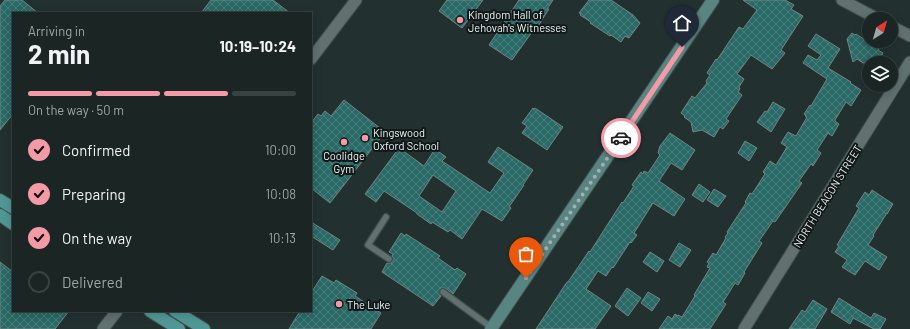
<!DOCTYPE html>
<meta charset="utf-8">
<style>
:root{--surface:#1a2524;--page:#273131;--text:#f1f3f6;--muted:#9fa5a6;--line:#384241;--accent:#f49aa6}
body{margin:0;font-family:Barlow,sans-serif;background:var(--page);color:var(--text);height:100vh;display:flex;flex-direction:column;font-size:15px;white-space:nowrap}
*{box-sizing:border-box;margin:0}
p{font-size:13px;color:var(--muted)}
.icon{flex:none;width:22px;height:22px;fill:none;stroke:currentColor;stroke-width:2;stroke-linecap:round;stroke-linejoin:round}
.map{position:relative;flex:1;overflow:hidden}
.panel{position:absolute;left:12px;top:12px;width:300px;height:300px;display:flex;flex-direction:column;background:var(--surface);border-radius:0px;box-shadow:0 2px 10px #0003,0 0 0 1px var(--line)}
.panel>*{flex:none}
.needle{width:26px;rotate:37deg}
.tools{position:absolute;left:862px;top:12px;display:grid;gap:8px}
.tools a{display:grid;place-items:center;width:36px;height:36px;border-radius:50%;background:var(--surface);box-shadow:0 2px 10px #0003,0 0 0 1px var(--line);font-size:20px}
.pin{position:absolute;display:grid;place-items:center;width:34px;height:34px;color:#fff;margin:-41px -17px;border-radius:50% 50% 50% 0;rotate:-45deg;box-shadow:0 0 4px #0007}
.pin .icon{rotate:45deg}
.courier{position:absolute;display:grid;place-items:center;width:40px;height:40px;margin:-20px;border:3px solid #f49aa6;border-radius:50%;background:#fff;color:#222;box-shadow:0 1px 5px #0007}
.head em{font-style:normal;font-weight:700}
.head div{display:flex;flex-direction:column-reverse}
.head{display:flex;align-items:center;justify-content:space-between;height:68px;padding:0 16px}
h1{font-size:26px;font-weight:700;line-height:30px}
.bar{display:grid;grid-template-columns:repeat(4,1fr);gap:6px 4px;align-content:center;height:48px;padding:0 16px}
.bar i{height:5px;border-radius:3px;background:var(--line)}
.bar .current{background:var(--accent)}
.bar p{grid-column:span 4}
ol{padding:0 16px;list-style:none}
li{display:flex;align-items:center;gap:12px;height:44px}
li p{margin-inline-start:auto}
li .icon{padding:4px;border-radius:50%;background:var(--accent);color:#111;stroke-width:4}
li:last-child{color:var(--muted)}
li i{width:22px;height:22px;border:2px solid var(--line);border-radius:50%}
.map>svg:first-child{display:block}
.building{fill:url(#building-cross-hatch);stroke:#738483;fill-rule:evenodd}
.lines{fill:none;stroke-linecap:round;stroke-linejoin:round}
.service-casing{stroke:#404e4d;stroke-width:8}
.minor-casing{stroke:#404e4d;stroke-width:13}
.secondary-casing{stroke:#404e4d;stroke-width:14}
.primary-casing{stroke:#404e4d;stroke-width:14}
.service{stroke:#607170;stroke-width:5.5}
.minor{stroke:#607170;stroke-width:11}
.secondary{stroke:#588482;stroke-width:12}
.primary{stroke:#509895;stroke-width:12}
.done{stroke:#a4b0af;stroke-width:4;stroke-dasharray:0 7.2}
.route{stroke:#f49aa6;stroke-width:5}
.poi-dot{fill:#f49aa6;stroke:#111817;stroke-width:1.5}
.labels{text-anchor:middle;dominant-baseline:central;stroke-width:4;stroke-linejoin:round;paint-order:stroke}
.poi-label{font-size:11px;fill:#eaf4f3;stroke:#111817;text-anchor:start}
.street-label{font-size:11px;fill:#eaf4f3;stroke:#111817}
</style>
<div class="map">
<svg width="910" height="329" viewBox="0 0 910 329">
<defs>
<pattern id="building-cross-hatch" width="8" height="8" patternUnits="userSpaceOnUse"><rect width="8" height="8" fill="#296966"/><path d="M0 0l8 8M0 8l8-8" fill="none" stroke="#487f7c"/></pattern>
</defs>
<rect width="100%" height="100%" fill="#223130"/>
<g class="building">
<path d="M5,0H22L38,13H13V114L0,130V6Z"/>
<path d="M211,0H273L290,13H201Z"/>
<path d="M447,0H483L462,28L439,11Z"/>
<path d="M519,0H553L547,9H549L545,15L537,28L533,32H532L512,60L489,45Z"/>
<path d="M589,0H611L633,15L640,23L629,38L625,36L621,42L611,35L610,36L590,23L591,22L580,15L581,14L579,13Z"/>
<path d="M743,0H785L794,5L791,9L803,16L781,50L785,53L772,69L751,55L737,74L744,79L739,87L740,89L738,92L742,95L726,119L729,121L723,129L720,127L714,137L702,130L693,132L691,122L684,117L685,116L681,113L692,96L695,98L707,83L706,81L710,75L707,73L716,59L717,60L739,27L743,29L757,10Z"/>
<path d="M852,33L855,35L856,34L879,49L878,50L883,53L877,63H863L857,59L853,62L847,39Z"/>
<path d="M816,34L840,49L828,68L851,82L850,83L861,90L851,106L846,102L835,120V121L839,124L832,136L828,133L817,150L821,153L813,166L811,164L799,181L802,183L775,222L773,221L759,241L762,243L744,272L745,273L738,285L735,283L723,302L726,304L710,329H659L668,316L672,319L675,314L678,316V315L682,317L695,296L694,295L710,268L707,267L709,263L707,262L713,253L716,255L726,238L725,237L728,233L727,232L746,203L745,202L750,193L752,194L765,174L763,172L770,161L776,165L787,147L781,143L788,132L796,136L807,117L805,116L806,115L804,114L810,105L811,106L827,79L803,63L808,55L817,60L821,55L808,46Z"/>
<path d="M344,100L385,132L330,203L311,188V123L318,114L321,116L325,111L331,116Z"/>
<path d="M773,102L785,109L771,132L757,122L765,111L767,112Z"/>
<path d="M533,108L534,109L535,108L563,127L547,150L522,133L527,126L522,123Z"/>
<path d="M670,133L695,150L682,170L671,163L659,181L685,199L674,216L653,203L634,233L637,235L631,243L630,242L613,268L612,267L606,276L598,271L586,289L611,306L595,329H536L567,282H568L589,251L590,252L622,202L623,203L634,186L632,185L641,172L643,174L644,171L648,173L660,155L658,153L660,146Z"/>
<path d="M745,141L757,148L749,161L738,153Z"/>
<path d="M498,147L533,170L523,185H524L509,207L511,208L502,221L482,209L462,239L450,230L448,232L432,222L431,224L417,214V213L384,191L376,202L365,194L399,148L424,166L435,149L446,157L442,161L490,193L504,173L488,162ZM433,175L456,191L442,212L419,196Z"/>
<path d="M699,184L710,192L703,202L692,195Z"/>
<path d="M714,189L726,196L718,207L707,200Z"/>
<path d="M872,190L893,204L887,214V213L873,235L874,236L868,245L887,257L879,270L865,261L855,275L842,267L847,260L835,252L839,246L837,245L859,208L856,206L865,192L869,195Z"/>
<path d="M311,222L340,240L333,250L311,236Z"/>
<path d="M401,233L405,236L406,234L440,256L438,258L455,270L457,268L466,274L453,294L445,288H441L439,292L441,296L433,306L382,272L387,263H391L393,261V259L392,256L393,254L389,252Z"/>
<path d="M679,243L691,250L680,267L669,260Z"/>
<path d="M650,252L664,261L657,272L643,262Z"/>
<path d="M0,262L13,272V311H69L55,329H0Z"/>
<path d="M322,276L334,283L336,280L357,293L355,296L381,313L371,329H289L300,311H311V293Z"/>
<path d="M627,288L641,298L628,316L615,306Z"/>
<path d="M648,292L660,299L652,311L641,303Z"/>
<path d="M839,298L871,318L874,313L886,319L880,329H874L853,318L850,324L831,312Z"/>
<path d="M813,300L827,309L815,329H789L802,310L805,312Z"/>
</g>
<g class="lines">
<g class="service-casing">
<g id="service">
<path d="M386,217L368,245L389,259"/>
<path d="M443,292L492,328"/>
</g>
</g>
<g class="minor-casing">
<g id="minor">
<path d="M842,0L878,19"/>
<path d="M891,26L910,36"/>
<path d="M311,59L356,0"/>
<path d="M103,329L117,311"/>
<path d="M744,329L910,62"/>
</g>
</g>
<g class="secondary-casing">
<path id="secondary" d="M491,329L713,0"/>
</g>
<g class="primary-casing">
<g id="primary">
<path d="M0,200L13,208"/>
<path d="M0,215L13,224"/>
<path d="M150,311L179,329"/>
<path d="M175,311L204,329"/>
</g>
</g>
<use href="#service" class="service"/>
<use href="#minor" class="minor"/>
<use href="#secondary" class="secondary"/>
<use href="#primary" class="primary"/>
</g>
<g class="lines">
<path class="done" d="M526,278L621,138"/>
<path class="route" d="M621,138L682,47"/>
</g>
<g class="poi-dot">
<circle cx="460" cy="20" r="4"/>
<circle cx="365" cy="138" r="4"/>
<circle cx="344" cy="142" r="4"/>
<circle cx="339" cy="304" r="4"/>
</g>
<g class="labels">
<g class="poi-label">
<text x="468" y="14">Kingdom Hall of<tspan x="468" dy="13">Jehovah's Witnesses</tspan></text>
<text x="373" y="132">Kingswood<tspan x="373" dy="13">Oxford School</tspan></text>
<text x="344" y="155" text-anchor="middle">Coolidge<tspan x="344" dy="13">Gym</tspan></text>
<text x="347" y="304">The Luke</text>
</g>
<g class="street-label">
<text transform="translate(827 196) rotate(-58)">NORTH BEACON STREET</text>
</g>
</g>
</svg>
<div class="tools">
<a><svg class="needle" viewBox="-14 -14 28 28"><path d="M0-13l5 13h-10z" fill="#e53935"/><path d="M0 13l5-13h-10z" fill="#9fa5a6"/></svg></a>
<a><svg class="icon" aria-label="layers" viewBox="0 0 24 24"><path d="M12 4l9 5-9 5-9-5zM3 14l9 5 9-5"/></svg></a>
</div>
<div class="pin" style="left:526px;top:278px;background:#ea580c"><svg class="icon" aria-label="bag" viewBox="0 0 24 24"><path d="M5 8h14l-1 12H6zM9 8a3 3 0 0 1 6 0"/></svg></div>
<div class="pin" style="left:682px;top:47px;background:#1f2937"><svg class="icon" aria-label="home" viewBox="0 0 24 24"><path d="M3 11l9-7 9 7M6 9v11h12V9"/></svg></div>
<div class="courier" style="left:621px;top:138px"><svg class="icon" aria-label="car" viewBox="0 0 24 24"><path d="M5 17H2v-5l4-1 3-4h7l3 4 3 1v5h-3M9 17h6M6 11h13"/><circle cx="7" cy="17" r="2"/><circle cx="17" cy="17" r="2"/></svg></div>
<section class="panel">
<div class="head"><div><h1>2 min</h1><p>Arriving in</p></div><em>10:19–10:24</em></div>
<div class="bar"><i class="current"></i><i class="current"></i><i class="current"></i><i></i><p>On the way · 50 m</p></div>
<ol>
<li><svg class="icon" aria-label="check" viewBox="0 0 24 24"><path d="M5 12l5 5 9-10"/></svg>Confirmed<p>10:00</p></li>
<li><svg class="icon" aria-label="check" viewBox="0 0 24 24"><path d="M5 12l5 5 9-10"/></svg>Preparing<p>10:08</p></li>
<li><svg class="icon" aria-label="check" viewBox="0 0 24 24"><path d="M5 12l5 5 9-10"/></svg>On the way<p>10:13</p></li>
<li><i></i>Delivered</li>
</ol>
</section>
</div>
